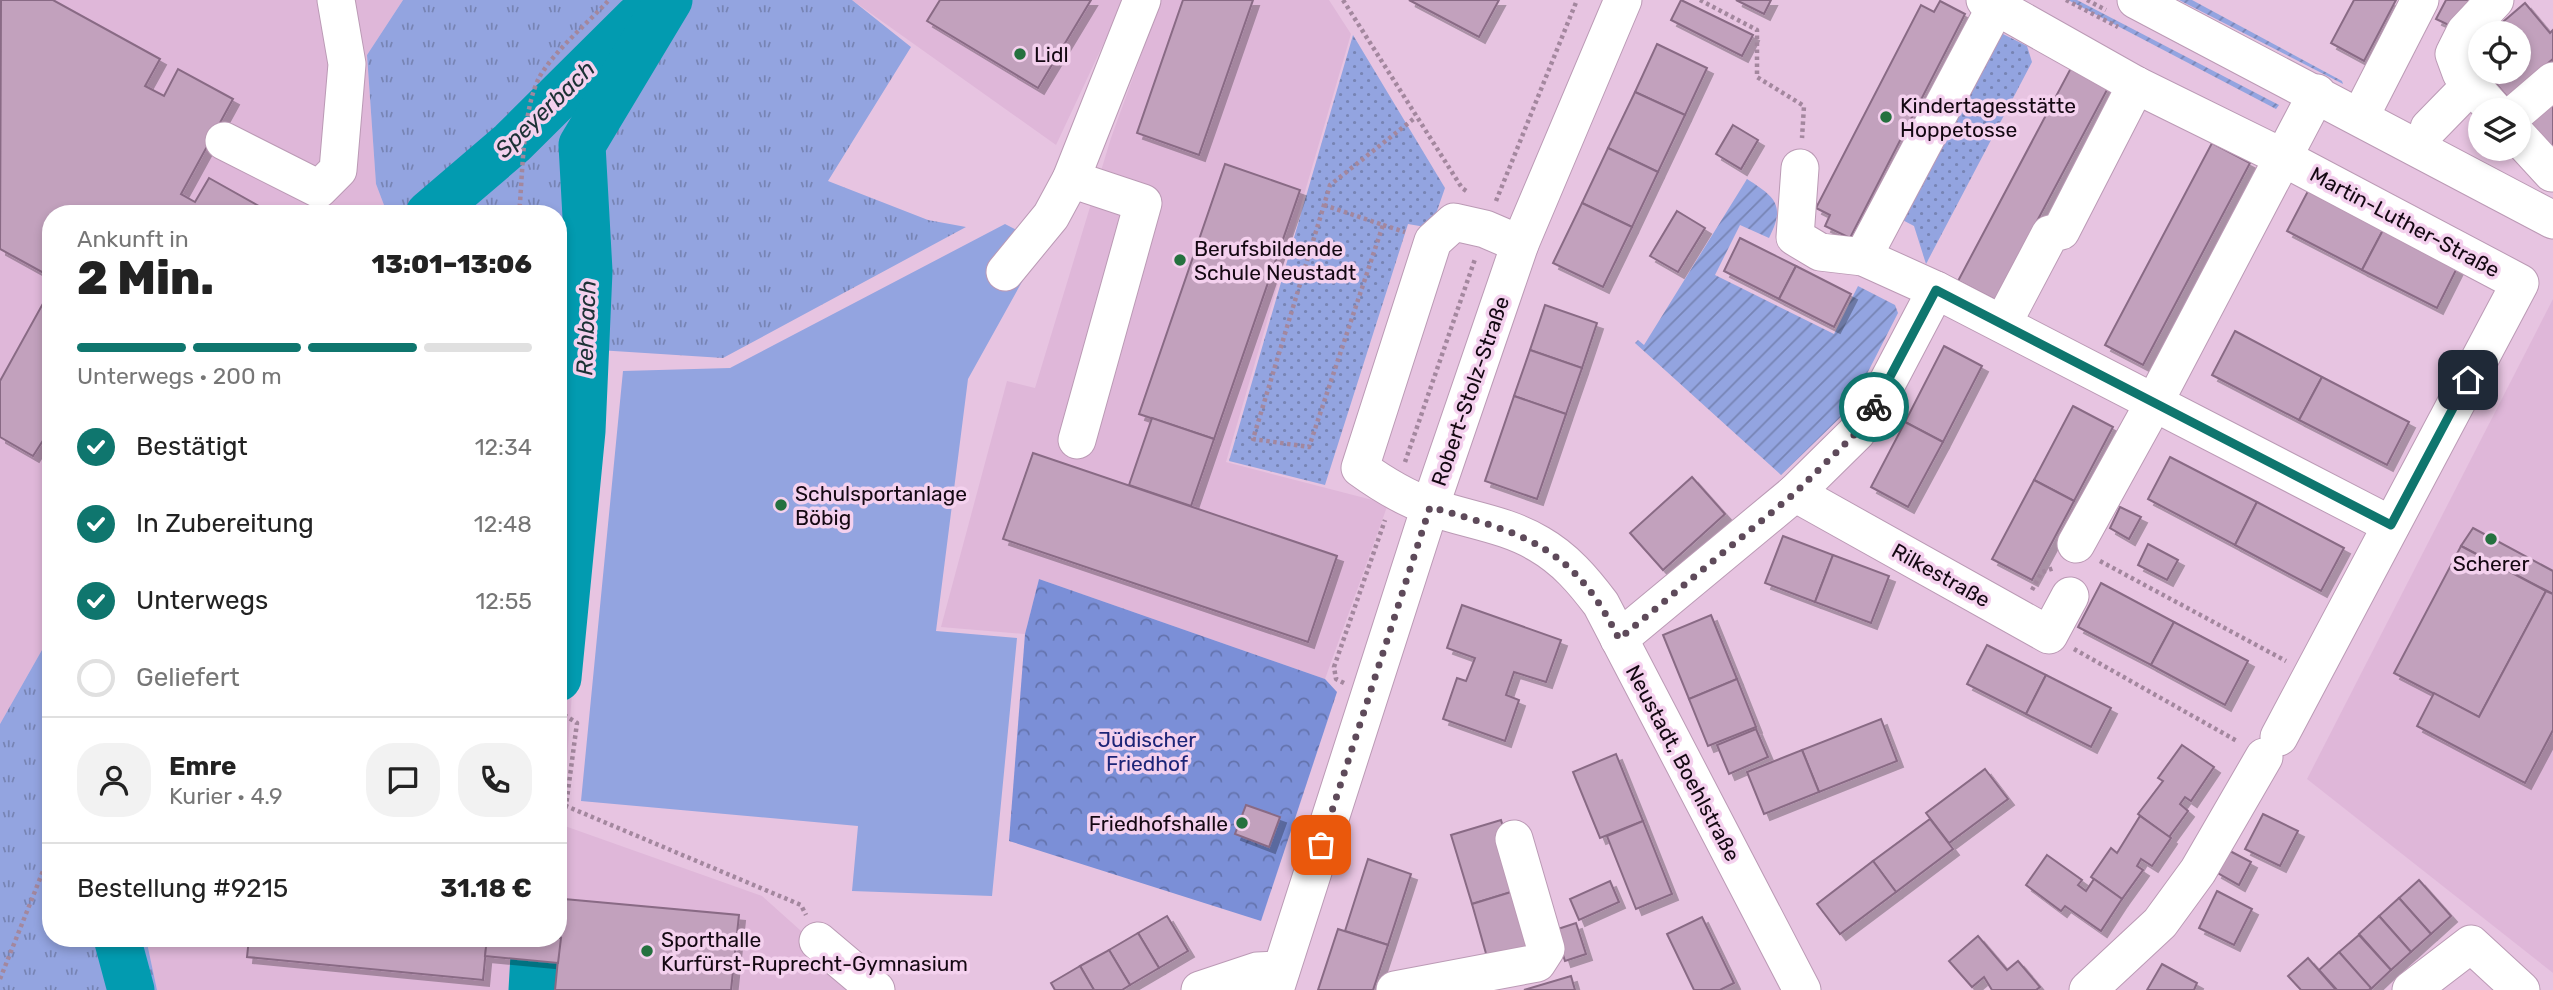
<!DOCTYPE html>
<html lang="de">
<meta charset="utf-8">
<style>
:root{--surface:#fff;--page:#f2f2f2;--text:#222;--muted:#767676;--line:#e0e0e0;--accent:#0f766e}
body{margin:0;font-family:Rubik,sans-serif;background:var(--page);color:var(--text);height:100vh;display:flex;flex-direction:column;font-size:26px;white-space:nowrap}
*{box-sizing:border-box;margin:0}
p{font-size:23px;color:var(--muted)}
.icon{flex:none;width:38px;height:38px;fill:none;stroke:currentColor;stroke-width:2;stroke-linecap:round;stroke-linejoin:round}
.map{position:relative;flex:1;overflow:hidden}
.side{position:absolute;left:42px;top:205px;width:525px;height:742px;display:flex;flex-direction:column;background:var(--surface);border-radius:28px;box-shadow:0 4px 10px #0003}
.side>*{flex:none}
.fabs{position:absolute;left:2468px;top:21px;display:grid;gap:14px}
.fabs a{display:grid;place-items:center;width:63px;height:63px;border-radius:50%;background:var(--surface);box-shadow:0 4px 10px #0003;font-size:35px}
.pin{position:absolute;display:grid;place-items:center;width:60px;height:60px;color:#fff;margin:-30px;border-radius:14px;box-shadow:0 4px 10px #0006}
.courier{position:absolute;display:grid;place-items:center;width:70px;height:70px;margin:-35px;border:5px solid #0f766e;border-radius:50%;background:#fff;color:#222;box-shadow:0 2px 9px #0007}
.summary em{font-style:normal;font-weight:800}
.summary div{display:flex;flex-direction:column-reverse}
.summary{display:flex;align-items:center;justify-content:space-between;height:119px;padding:0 35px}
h1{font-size:46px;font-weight:800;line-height:52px}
.bar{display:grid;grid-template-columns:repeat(4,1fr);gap:10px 7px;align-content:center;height:84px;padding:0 35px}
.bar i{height:9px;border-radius:5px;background:var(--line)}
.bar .selected{background:var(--accent)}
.bar p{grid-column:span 4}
.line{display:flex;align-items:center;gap:18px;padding:0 35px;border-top:2px solid var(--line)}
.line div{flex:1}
.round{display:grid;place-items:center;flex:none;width:74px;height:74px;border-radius:28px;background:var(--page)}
ol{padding:0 35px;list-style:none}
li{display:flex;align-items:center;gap:21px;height:77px}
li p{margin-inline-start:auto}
li .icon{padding:7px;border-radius:50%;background:var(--accent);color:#fff;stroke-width:4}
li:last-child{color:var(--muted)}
li i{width:38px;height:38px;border:4px solid var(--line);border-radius:50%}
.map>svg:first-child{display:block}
.built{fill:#dfb7d9}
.grass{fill:url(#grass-tufts)}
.forest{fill:url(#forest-crowns)}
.park{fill:url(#park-dots)}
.garden{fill:url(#garden-furrows)}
.pitch{fill:#93a4e0}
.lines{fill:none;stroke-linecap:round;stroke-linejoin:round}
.river{stroke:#029bb0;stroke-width:47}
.building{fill:#c2a1bd;stroke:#896b85;stroke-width:2;filter:url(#shadow)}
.minor-casing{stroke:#bb9ab5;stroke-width:39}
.path{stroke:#a3879e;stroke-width:4.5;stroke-dasharray:3.5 3.5;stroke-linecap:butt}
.minor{stroke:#fff;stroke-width:37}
.done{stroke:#5e4a5a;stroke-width:7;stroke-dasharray:0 12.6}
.route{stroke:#0f766e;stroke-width:9}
.poi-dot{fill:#25713f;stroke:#f4d1ee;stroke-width:2.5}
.labels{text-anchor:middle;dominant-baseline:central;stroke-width:7;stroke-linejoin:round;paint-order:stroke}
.poi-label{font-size:21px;fill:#140812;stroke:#f4d1ee;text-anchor:start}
.street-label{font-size:21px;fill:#140812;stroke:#f4d1ee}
.park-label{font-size:21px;fill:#1c2477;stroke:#f4d1ee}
.water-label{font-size:23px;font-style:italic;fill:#1c3135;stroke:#f4d1ee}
</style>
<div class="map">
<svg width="2553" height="990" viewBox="0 0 2553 990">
<defs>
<pattern id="grass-tufts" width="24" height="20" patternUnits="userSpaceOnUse" patternTransform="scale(1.75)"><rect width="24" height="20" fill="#93a4e0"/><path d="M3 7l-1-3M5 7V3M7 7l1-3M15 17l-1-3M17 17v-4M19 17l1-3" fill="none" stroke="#7784b4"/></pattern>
<pattern id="forest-crowns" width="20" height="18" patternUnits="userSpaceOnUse" patternTransform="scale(1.75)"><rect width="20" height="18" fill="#7b8fd7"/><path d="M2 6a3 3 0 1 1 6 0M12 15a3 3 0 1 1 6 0" fill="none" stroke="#6473ad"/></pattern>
<pattern id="park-dots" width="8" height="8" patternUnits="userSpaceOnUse" patternTransform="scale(1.75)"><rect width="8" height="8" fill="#93a4e0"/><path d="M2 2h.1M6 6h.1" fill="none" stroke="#7784b4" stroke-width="1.8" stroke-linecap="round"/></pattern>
<pattern id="garden-furrows" width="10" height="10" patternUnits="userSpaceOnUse" patternTransform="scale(1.75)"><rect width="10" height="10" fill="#93a4e0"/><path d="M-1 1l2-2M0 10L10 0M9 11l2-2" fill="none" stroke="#7784b4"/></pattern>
<filter id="shadow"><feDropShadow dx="6" dy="6" stdDeviation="0" flood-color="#0004"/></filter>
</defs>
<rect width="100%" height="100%" fill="#e7c4e1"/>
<g class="built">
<path d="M0,0H403L367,55L376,184L387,213L51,214V634L0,724Z"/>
<path d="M852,0H1124L1056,145Z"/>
<path d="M1161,0H1329L1351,34L1226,462L1388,504L1325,679L1039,579L1025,634L941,627L1007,381L1035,388L1111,138Z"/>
<path d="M558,278L608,280L598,350L562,825L762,896L867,990H157L146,938H558Z"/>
<path d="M2553,299V973L2307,779Z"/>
</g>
<g class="grass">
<path d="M403,0H852L911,47L828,181L928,220L966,227L723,358L598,350L608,280L558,278V214L387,213L376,184L367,55Z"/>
<path d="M51,634V938H146L157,990H0V724Z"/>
</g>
<path class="forest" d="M1039,579L1325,679L1337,692L1261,921L1009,841L1025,634Z"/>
<g class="park">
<path d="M1995,30L2027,46L2032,62L1926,264L1914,226L1893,215Z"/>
<path d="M1353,35L1445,188L1431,228L1408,224L1325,485L1229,461Z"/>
</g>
<g class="garden">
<path d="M2068,0H2077L2279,105L2276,109Z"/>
<path d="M2179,0H2192L2342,81L2343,84Z"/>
<path d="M1747,179C1775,197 1786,205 1769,238L1740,225L1715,275L1834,334L1858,286L1895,305L1898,313L1849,409L1781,475L1635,343L1638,340L1644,345Z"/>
</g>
<path class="pitch" d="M1005,224L1043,244L968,379L936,631L1017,638L992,896L852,891L858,826L581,801L623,371L730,368Z"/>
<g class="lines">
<g class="river">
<path d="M429,214L512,143L638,18"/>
<path d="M558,678L582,431L589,271L582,145L669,0"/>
<path d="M117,938L131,990"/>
<path d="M532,990L535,938"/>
</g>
</g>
<g class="building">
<path d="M1,0H53L160,59L145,86L164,96L178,69L233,99L181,194L195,202L209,178L273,214H51V277L0,249Z"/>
<path d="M940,0H1091L1038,88L927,21Z"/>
<path d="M1183,0H1253L1199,155L1137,133Z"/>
<path d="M1409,0H1499L1479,37Z"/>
<path d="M1681,0L1753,35L1742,56L1671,20Z"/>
<path d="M1736,0H1771L1764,14Z"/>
<path d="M2354,0H2396L2364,61L2331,43Z"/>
<path d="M2446,0H2470L2455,28L2436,19Z"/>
<path d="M1940,1L1965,14L1850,238L1825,226L1830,215L1816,208L1921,5L1934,12Z"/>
<path d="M2525,3L2550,33L2553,30V59L2508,98L2486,72H2518V33H2490Z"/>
<path d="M1657,44L1707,68L1685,115L1635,92Z"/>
<path d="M2553,59V157L2498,107Z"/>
<path d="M2071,68L2108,88L1995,300L1958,281Z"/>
<path d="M1635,92L1685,115L1658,172L1608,148Z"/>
<path d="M1733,125L1758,140L1741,169L1716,154Z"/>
<path d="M2212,143L2250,163L2143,365L2105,345Z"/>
<path d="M1608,148L1658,172L1632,227L1582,203Z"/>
<path d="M1225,164L1300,190L1214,439L1139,414Z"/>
<path d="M2308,191L2383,230L2362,270L2287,231Z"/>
<path d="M1582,203L1632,227L1603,287L1553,263Z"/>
<path d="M1677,211L1705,228L1678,272L1650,256Z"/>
<path d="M2383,230L2457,268L2437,308L2362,270Z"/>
<path d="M1740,238L1796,266L1779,299L1724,271Z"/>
<path d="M1796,266L1851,294L1834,327L1779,299Z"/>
<path d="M51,289V428L33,456L0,437V381Z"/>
<path d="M1545,305L1597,323L1582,368L1530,350Z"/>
<path d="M2235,331L2322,377L2299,420L2212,375Z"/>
<path d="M1944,346L1982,366L1943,442L1905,422Z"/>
<path d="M1530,350L1582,368L1566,414L1514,396Z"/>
<path d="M2322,377L2409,422L2387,465L2299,420Z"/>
<path d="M1514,396L1566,414L1537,499L1485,481Z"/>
<path d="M2073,406L2113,427L2074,501L2034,480Z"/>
<path d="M1152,418L1214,439L1191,506L1129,485Z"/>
<path d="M1905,422L1943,442L1908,507L1871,487Z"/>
<path d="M1033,453L1337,556L1308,642L1003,539Z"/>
<path d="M2170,457L2257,502L2235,545L2148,499Z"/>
<path d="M1692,477L1725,514L1663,570L1630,533Z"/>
<path d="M2034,480L2074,501L2032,580L1992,559Z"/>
<path d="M2257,502L2344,548L2321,591L2235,545Z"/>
<path d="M2120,507L2141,517L2129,539L2110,528Z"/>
<path d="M2473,528L2553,571V594L2461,546Z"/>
<path d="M1783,536L1833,555L1815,602L1765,583Z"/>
<path d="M2148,544L2178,560L2167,580L2138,565Z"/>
<path d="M2461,546L2546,591L2479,717L2394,673Z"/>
<path d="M1833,555L1889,576L1871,623L1815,602Z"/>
<path d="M2101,583L2174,622L2151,665L2078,627Z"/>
<path d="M2546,591L2553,594V730L2525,783L2417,726L2434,693L2479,717Z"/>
<path d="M1462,605L1561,640L1546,682L1514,672L1506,695L1519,700L1505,741L1443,719L1457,678L1466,681L1475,658L1447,648Z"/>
<path d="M1711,615L1737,679L1689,699L1663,635Z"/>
<path d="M2174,622L2248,661L2225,705L2151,665Z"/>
<path d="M1987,645L2046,675L2026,714L1967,684Z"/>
<path d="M2046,675L2111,708L2091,747L2026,714Z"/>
<path d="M1737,679L1756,727L1708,746L1689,699Z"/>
<path d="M1881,719L1897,761L1819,792L1802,750Z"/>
<path d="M1756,729L1768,757L1729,774L1717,745Z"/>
<path d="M2182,745L2214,767L2191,801L2185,797L2180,804L2188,811L2169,837L2138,814L2163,781L2158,778Z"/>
<path d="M1802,750L1819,792L1764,814L1747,772Z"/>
<path d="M1616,754L1643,821L1600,838L1573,772Z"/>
<path d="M1985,769L2008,799L1949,843L1926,813Z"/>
<path d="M1246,805L1280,817L1269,847L1235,834Z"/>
<path d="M2263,814L2298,831L2280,866L2245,849Z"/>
<path d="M2140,816L2171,838L2152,866L2141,859L2137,866L2143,870L2122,899L2091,877L2111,848L2117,853Z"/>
<path d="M1930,819L1953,849L1896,892L1873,861Z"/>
<path d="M1501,820L1521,889L1472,904L1451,835Z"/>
<path d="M1643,821L1672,894L1636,909L1607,836Z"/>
<path d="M2228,850L2251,862L2239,885L2216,872Z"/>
<path d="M2047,855L2082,880L2078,885L2086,891L2094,879L2122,899L2101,931L2065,906L2061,911L2026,885Z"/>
<path d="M1368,859L1411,874L1388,945L1345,931Z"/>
<path d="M1873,861L1896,892L1840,934L1817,904Z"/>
<path d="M2419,880L2451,916L2431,934L2399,898Z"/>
<path d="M1610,881L1619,902L1579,920L1570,899Z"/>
<path d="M1521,889L1539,949L1489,964L1472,904Z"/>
<path d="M2217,891L2252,909L2234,945L2199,928Z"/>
<path d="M2399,898L2431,934L2411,952L2379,916Z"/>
<path d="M564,899L739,915L731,990H555Z"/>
<path d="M1167,916L1188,951L1159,968L1138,933Z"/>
<path d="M2379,916L2411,952L2391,970L2359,934Z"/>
<path d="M1702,917L1734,983L1720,990H1694L1667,934Z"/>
<path d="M1576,923L1586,954L1565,961L1555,930Z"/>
<path d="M1338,929L1388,945L1373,990H1318Z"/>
<path d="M1138,933L1159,968L1130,985L1109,950Z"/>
<path d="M2359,935L2391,970L2371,989L2339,952Z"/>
<path d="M1978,936L2007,970L2018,961L2040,987L2036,990H1992L1984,977L1972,987L1949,961Z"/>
<path d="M249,938H487L483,980L247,957Z"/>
<path d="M487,938H561L558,963L485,956Z"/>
<path d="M1109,950L1130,985L1122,990H1094L1080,966Z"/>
<path d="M2339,952L2371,988L2369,990H2337L2319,970Z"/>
<path d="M2308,958L2336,990H2301L2288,976Z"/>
<path d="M2162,964L2197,983L2194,990H2147Z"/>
<path d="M1080,966L1094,990H1055L1051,983Z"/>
<path d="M1571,976L1575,990H1524Z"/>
</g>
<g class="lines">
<g class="minor-casing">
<g id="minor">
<path d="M1985,0L2136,85L2282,157L2520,283L2279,737"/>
<path d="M2136,0L2553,220"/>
<path d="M2494,110L2461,73L2454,54L2465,32L2495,0"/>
<path d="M2518,111L2553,81"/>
<path d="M2360,117L2420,0"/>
<path d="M2429,128L2471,85"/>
<path d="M2518,136L2552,173"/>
<path d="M224,141L319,189L338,170L347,64L336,0"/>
<path d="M1800,168L1795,237L1820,252L1863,257L1936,290L2391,525"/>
<path d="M1071,179L1143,203L1077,440"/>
<path d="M1520,244L1485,229L1454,222L1433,241L1360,468C1382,484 1405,498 1431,507C1467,520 1506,524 1539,544C1565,559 1583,580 1601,604L1802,990"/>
<path d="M1863,257L1996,6"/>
<path d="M1005,272L1051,216L1071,179L1142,0"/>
<path d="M2003,323L2050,234L2061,231L2136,85"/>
<path d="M1795,493L2049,635L2070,596"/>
<path d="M2076,544L2155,401L2317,93"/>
<path d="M1619,639L1795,493L1857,432L1875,406L1936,290"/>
<path d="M818,941L876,990"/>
<path d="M1200,990L1257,971L1281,970"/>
<path d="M1275,990L1430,507L1520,244L1623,0"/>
<path d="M1395,990L1537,963L1546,949L1514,839"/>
<path d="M2088,990L2160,923L2198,871L2264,757"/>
<path d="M2411,990L2471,944L2521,990"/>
</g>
</g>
<g class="path">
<path d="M1343,0L1462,188L1468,192"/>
<path d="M1700,0L1757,30V77L1804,106L1802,138"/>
<path d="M2066,0L2118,27"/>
<path d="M2087,0L2106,10"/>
<path d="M1496,201L1577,0"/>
<path d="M1324,205L1383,225L1309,447L1253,439L1324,205L1330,185L1416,117"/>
<path d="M519,214C523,174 522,109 540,76C557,48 587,24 609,0"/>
<path d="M1383,225L1405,232"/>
<path d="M1405,462L1475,259"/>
<path d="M2100,561L2286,661"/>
<path d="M2032,590L2042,572L2054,568"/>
<path d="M2074,649L2237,741"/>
<path d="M1344,683L1336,679L1334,667L1385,520"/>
<path d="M558,711L577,723L566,806L801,905L806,915"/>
<path d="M0,979L51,851"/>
</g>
<use href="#minor" class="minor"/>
</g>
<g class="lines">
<path class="done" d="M1321,845L1430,507C1524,534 1573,545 1619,639L1795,493L1857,432L1874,407"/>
<path class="route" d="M1874,407L1936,290L2391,525L2468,380"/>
</g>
<g class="poi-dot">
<circle cx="1020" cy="54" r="7"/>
<circle cx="1886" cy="117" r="7"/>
<circle cx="1180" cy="260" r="7"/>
<circle cx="781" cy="505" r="7"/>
<circle cx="2491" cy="539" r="7"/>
<circle cx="1242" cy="823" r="7"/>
<circle cx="647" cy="951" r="7"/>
</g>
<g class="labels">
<g class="poi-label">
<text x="1034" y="54">Lidl</text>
<text x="1900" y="105">Kindertagesstätte<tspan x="1900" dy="24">Hoppetosse</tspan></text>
<text x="1194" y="248">Berufsbildende<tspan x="1194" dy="24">Schule Neustadt</tspan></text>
<text x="795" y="493">Schulsportanlage<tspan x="795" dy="24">Böbig</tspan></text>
<text x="2491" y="563" text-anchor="middle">Scherer</text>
<text x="1228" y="823" text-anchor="end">Friedhofshalle</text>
<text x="661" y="939">Sporthalle<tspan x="661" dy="24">Kurfürst-Ruprecht-Gymnasium</tspan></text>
</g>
<g class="street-label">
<text transform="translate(2405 222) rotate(28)">Martin-Luther-Straße</text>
<text transform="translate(1470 391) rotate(-71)">Robert-Stolz-Straße</text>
<text transform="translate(1941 575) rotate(29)">Rilkestraße</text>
<text transform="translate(1683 763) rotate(62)">Neustadt, Boehlstraße</text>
</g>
<g class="park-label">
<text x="1147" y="739">Jüdischer<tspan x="1147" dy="24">Friedhof</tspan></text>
</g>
<g class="water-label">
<text transform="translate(545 109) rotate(-44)">Speyerbach</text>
<text transform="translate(586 328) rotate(-88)">Rehbach</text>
</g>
</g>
</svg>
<div class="fabs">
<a><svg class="icon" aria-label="locate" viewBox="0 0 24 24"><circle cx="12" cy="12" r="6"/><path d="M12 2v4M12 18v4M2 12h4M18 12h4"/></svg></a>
<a><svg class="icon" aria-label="layers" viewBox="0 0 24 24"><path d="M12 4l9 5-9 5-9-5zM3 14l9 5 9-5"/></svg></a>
</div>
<div class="pin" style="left:1321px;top:845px;background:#ea580c"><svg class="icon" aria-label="bag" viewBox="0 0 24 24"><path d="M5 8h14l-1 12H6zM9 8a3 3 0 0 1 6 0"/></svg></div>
<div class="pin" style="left:2468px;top:380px;background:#1f2937"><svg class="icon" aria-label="home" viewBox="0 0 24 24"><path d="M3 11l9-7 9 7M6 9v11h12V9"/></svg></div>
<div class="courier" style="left:1874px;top:407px"><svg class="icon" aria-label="bike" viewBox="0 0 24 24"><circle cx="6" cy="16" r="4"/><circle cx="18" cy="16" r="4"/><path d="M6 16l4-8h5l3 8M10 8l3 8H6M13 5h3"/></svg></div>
<section class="side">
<div class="summary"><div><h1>2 Min.</h1><p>Ankunft in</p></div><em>13:01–13:06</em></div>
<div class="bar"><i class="selected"></i><i class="selected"></i><i class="selected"></i><i></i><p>Unterwegs · 200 m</p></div>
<ol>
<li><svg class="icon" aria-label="check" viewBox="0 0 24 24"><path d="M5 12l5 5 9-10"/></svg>Bestätigt<p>12:34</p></li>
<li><svg class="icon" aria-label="check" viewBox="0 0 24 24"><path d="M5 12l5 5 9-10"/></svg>In Zubereitung<p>12:48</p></li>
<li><svg class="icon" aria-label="check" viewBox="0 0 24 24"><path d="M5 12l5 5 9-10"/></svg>Unterwegs<p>12:55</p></li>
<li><i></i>Geliefert</li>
</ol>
<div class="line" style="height:126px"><a class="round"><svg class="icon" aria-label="person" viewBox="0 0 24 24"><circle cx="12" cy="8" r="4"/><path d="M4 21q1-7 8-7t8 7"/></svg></a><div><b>Emre</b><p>Kurier · 4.9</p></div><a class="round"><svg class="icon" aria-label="chat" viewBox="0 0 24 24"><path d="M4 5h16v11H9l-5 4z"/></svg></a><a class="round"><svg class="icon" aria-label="phone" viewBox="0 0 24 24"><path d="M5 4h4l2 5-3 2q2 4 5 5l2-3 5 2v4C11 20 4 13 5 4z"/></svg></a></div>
<div class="line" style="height:91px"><div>Bestellung #9215</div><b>31.18 €</b></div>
</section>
</div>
